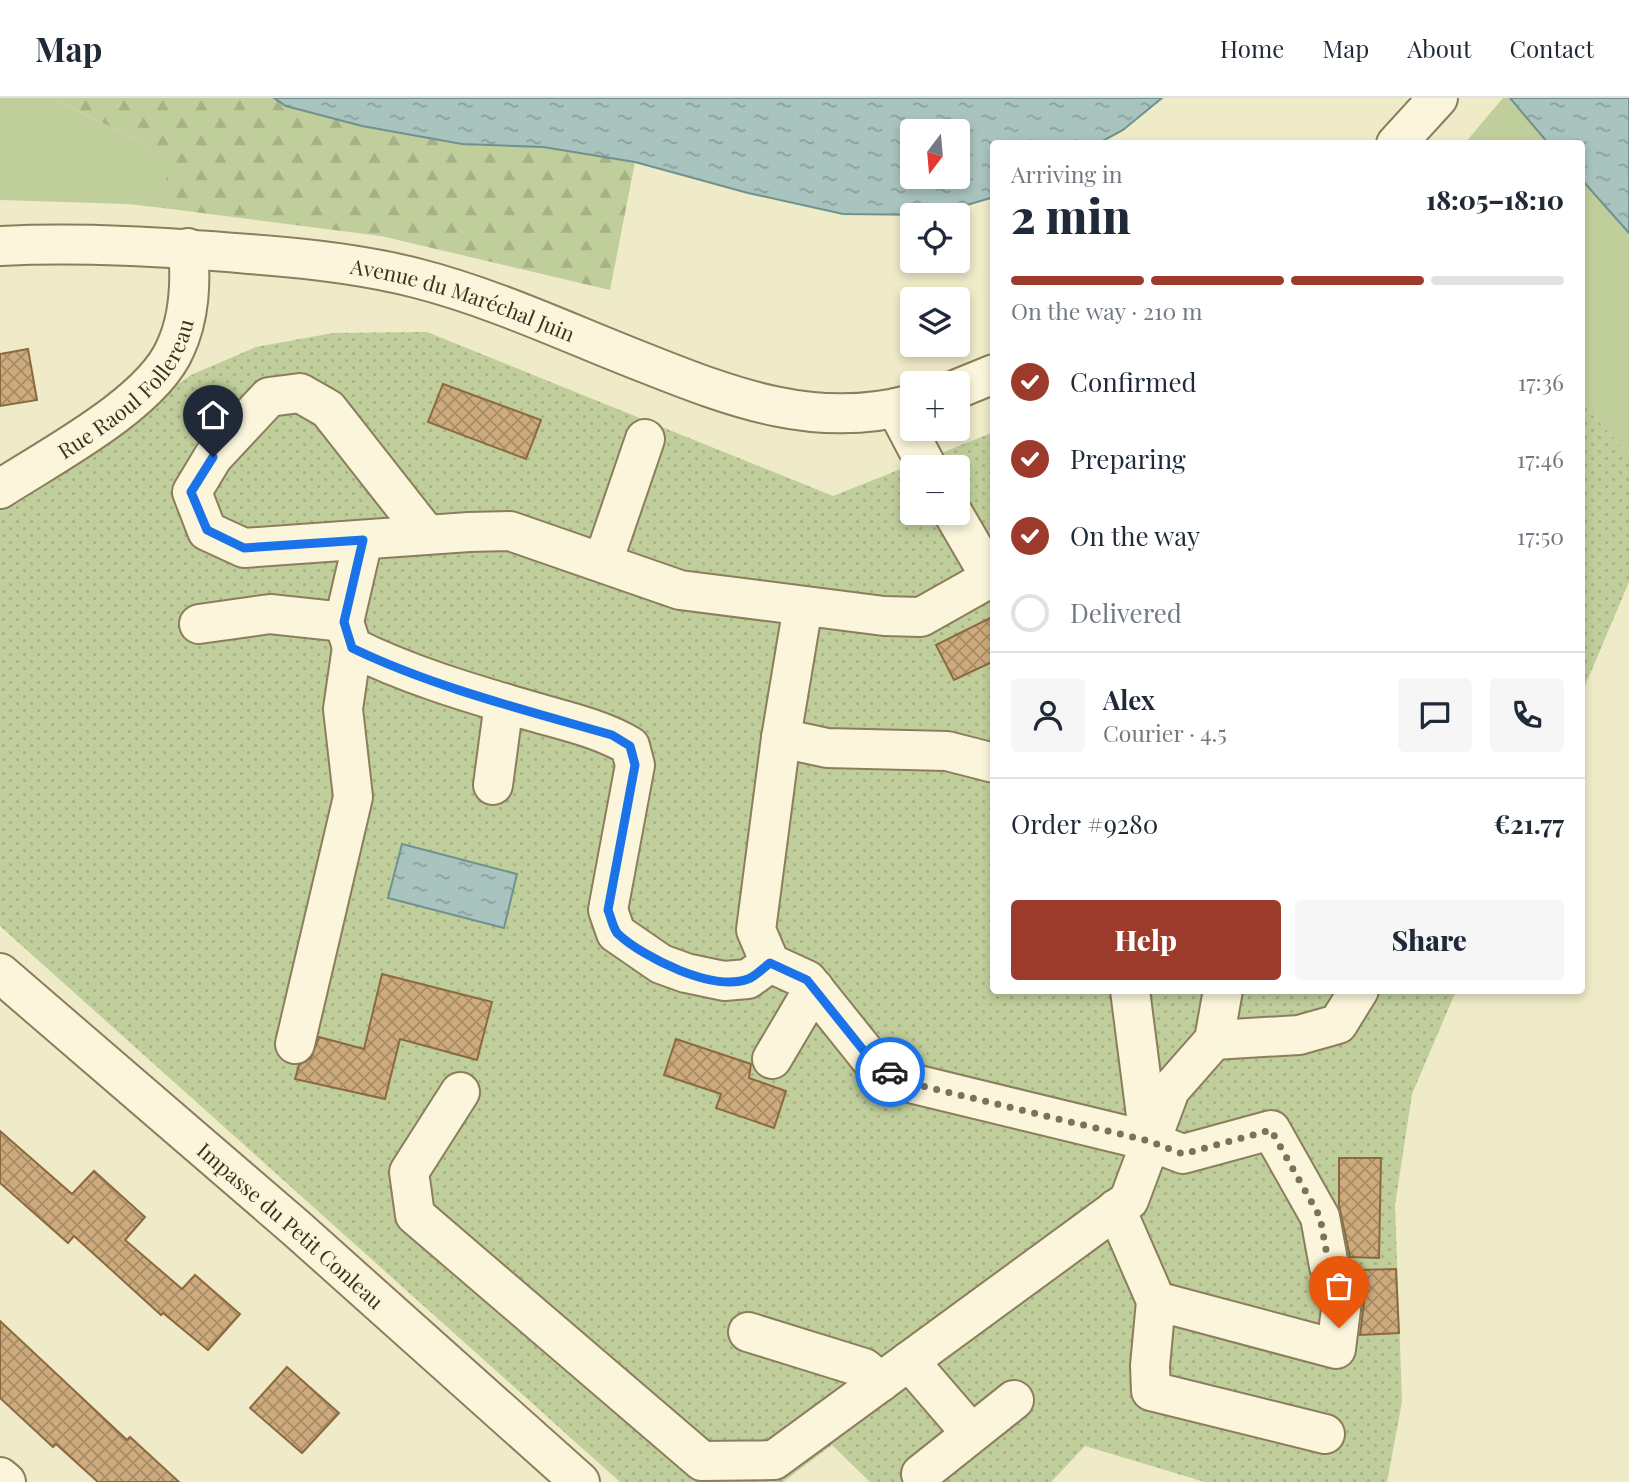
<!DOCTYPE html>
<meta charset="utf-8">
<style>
:root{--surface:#fff;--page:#f6f6f7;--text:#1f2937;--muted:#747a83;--line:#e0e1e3;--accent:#9c3b2b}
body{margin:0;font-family:"Playfair Display",serif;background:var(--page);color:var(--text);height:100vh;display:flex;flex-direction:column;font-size:26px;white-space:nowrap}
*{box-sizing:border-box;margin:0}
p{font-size:23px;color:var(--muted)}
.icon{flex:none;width:38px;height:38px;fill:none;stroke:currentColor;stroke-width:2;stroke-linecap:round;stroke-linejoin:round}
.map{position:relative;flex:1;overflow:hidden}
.drawer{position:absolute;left:990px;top:42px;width:595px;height:854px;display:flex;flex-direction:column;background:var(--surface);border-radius:7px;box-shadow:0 4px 10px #0003}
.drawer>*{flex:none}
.needle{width:46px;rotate:196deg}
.fabs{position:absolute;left:900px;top:21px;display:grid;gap:14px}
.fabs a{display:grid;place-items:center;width:70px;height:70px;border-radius:7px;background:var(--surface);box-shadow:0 4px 10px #0003;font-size:35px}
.pin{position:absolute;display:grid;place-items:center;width:60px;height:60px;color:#fff;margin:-72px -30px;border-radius:50% 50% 50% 0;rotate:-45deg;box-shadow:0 0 7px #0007}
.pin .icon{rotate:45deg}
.courier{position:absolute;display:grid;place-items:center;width:70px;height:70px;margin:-35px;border:5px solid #1a73e8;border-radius:50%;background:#fff;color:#222;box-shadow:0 2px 9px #0007}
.headline em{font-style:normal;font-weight:800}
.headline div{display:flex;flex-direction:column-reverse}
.headline{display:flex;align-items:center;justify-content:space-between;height:119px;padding:0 21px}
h1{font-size:46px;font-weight:800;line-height:52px}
.bar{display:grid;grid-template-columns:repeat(4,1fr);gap:10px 7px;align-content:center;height:84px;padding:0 21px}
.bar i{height:9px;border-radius:5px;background:var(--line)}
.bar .selected{background:var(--accent)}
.bar p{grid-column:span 4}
.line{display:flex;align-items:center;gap:18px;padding:0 21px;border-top:2px solid var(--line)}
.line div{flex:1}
.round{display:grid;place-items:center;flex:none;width:74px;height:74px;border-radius:7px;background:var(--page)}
ol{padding:0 21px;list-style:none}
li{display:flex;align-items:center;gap:21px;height:77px}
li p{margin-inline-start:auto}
li .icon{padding:7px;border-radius:50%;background:var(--accent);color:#fff;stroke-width:4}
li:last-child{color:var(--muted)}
li i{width:38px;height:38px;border:4px solid var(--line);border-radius:50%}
.primary-button{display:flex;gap:14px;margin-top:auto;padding:14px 21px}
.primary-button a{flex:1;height:80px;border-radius:7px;background:var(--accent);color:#fff;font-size:28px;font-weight:800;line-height:80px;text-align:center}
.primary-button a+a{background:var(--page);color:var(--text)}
header{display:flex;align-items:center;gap:42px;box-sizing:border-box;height:98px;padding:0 35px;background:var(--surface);border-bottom:2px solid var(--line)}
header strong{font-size:33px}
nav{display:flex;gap:38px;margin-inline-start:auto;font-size:24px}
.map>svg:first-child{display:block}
.green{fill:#c0ce9b}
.forest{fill:url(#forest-firs)}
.park{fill:url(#park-dots);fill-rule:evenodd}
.water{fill:url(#water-ripples);stroke:#6f928f;stroke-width:2;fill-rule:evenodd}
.building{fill:url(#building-cross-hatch);stroke:#8b6a41;stroke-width:2}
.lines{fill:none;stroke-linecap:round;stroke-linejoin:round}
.minor-casing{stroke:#8c7d5c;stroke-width:42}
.minor{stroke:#faf5db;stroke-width:38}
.done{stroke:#7b725a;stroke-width:7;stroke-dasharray:0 12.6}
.route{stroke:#1a73e8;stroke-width:9}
.labels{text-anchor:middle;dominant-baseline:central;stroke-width:5;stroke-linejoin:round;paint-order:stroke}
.street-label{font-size:21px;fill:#3c3220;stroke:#f6f2d7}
</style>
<header>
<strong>Map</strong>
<nav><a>Home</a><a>Map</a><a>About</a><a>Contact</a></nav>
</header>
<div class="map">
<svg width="1629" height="1384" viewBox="0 0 1629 1384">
<defs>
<pattern id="forest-firs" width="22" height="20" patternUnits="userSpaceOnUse" patternTransform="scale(1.75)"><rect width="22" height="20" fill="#c0ce9b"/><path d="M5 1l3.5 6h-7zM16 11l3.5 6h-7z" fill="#a6b185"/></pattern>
<pattern id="park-dots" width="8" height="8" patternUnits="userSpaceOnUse" patternTransform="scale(1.75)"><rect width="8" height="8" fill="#c0ce9b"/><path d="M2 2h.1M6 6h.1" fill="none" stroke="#a6b185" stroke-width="1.8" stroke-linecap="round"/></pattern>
<pattern id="water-ripples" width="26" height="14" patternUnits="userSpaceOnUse" patternTransform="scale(1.75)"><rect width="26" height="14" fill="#a9c3bf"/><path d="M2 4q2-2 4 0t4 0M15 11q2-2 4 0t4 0" fill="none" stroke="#8b9f9b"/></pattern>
<pattern id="building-cross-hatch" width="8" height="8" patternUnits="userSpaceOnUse" patternTransform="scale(1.75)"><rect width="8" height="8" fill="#ceab7d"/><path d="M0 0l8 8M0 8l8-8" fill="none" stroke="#a88c66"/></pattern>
</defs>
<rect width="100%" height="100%" fill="#efeac7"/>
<g class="green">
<path d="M0,0H51L140,43L169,68L163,110L128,106L0,102Z"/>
<path d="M1503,0H1529L1567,46H1464Z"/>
<path d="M1582,63L1629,118V357L1582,305Z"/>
</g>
<path class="forest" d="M51,0H274L286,8L362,28L462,46L543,49L635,64L610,192L381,138L163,110L168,68L140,43Z"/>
<g class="park">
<path d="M427,234L833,398L994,334V892L1456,893L1412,996L1395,1107L1402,1304L1387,1384H1205L1085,1348L1051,1384H870L832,1347L783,1384H620L0,828V411L191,277L256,249L333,235ZM912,369H957V415H912Z"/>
<path d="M1582,305L1629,357V484L1582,595Z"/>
</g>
<g class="water">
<path d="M274,0H1162L1123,32L1099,45L994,46V99L933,117L843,116L748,95L635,64L543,49L462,46L362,28L286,8ZM912,33H957V79H912Z"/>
<path d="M1510,0H1629V135L1582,82V46L1548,45Z"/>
<path d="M402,746L517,776L504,830L388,800Z"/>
</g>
<g class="building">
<path d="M28,251L37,302L0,308V256Z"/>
<path d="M443,286L541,322L526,361L428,324Z"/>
<path d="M994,518V563L954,582L936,547Z"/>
<path d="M382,876L492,904L477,962L400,941L385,1001L295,981L299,967L311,960L319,939L364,951Z"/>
<path d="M676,941L751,966L749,980L786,993L774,1030L716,1010L721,996L664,977Z"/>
<path d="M0,1033L72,1096L94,1073L145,1119L125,1142L182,1191L195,1177L240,1216L208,1252L163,1215L161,1217L74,1138L68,1145L0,1085Z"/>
<path d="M1339,1060H1381L1379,1160L1350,1159L1339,1107Z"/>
<path d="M1396,1171L1399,1235L1360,1237L1366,1189L1365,1181L1360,1172Z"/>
<path d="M0,1223L127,1342L130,1339L179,1384H98L56,1346L53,1349L0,1300Z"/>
<path d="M287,1269L339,1315L302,1355L250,1310Z"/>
</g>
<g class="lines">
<g class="minor-casing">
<g id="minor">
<path d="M1396,46L1438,0"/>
<path id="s1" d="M0,148C84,144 165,149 249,156C305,160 362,166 416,180C495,200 570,236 645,265C733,300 817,332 912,306"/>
<path d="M957,291L994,276"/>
<path d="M896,310L927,369"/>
<path id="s2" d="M0,391C51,358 151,306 175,251C190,219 191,184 188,150"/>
<path d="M953,415L985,470L994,482"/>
<path d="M427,437L328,311L300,295L269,299L213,359L192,394L207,433L244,450L469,434L510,433L680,492L884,518L921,519L992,479"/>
<path d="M363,442L344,524L352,549C406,576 466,594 524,611C560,622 598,629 630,648L635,667L608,812L616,835L661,866L686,875L724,883L748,881L770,865"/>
<path d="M603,464L645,341"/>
<path d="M803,508L781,640L756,832L770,865L807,882L872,963L906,984L1149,1043L1183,1056L1271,1032L1320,1119L1329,1168L1344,1187L1336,1251L1156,1203"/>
<path d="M199,526L270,516L344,524"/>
<path d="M781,640L827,650L947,653L994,665"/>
<path d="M493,687L504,605"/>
<path id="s3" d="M0,875L296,1130L580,1384"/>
<path d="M1130,892L1149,1041"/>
<path d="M1214,942L1299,937L1338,926L1359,892"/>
<path d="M295,946L353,699L343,611L352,549"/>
<path d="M772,961L814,890"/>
<path d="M460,994L409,1074L415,1117L702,1363L774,1362L1129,1102L1170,992L1214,942L1223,892"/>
<path d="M1116,1111L1156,1203L1150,1268L1151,1293L1325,1336"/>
<path d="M748,1234L864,1270L881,1284"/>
<path d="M909,1263L971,1335"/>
<path d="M921,1376L1014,1302"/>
<path d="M0,1379L6,1384"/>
</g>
</g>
<use href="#minor" class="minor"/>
</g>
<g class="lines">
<path class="done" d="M890,974L906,984L1149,1043L1183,1056L1271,1032L1320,1119L1329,1168L1344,1187L1339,1230"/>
<path class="route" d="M213,359L191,394L207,432L244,450L363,442L344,524L352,550C433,589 525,612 612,637L630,648L635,667L608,812C611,819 613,831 618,836C644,860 713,894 748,881C755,879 763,870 770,865L807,882L872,963L890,974"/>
</g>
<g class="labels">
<g class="street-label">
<text stroke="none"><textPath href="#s1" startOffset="469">Avenue du Maréchal Juin</textPath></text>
<text stroke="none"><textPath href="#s2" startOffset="164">Rue Raoul Follereau</textPath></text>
<text stroke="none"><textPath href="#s3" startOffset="385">Impasse du Petit Conleau</textPath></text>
</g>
</g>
</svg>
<div class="fabs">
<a><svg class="needle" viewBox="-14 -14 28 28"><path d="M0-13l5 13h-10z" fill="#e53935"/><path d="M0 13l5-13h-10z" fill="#747a83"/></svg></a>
<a><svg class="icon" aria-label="locate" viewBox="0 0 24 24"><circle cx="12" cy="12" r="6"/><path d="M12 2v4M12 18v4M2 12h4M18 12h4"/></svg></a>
<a><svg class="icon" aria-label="layers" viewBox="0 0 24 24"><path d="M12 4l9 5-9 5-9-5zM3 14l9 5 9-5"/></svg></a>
<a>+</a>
<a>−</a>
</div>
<div class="pin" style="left:1339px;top:1230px;background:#ea580c"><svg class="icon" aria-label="bag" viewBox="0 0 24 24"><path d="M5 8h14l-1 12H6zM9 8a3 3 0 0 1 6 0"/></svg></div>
<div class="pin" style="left:213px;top:359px;background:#1f2937"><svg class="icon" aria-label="home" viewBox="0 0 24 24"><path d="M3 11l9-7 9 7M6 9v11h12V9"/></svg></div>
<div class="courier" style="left:890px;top:974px"><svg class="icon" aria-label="car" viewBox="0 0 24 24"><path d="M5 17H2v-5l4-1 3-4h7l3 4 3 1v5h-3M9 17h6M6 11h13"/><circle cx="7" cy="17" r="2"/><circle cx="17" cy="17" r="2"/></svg></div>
<section class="drawer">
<div class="headline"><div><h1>2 min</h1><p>Arriving in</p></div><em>18:05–18:10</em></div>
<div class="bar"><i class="selected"></i><i class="selected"></i><i class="selected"></i><i></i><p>On the way · 210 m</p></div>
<ol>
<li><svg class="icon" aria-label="check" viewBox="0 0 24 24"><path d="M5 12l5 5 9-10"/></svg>Confirmed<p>17:36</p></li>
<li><svg class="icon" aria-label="check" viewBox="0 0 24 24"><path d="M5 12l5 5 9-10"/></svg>Preparing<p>17:46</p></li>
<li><svg class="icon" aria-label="check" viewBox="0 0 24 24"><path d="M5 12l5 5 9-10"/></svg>On the way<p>17:50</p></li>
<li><i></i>Delivered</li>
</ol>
<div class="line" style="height:126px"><a class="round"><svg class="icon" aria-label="person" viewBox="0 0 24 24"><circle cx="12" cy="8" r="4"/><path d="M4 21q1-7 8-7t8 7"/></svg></a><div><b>Alex</b><p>Courier · 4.5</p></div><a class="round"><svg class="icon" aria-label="chat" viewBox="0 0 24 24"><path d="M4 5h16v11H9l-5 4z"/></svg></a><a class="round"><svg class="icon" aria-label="phone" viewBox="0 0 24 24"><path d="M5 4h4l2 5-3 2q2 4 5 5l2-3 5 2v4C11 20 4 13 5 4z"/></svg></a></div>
<div class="line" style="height:91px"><div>Order #9280</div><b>€21.77</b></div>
<div class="primary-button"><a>Help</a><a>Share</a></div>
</section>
</div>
